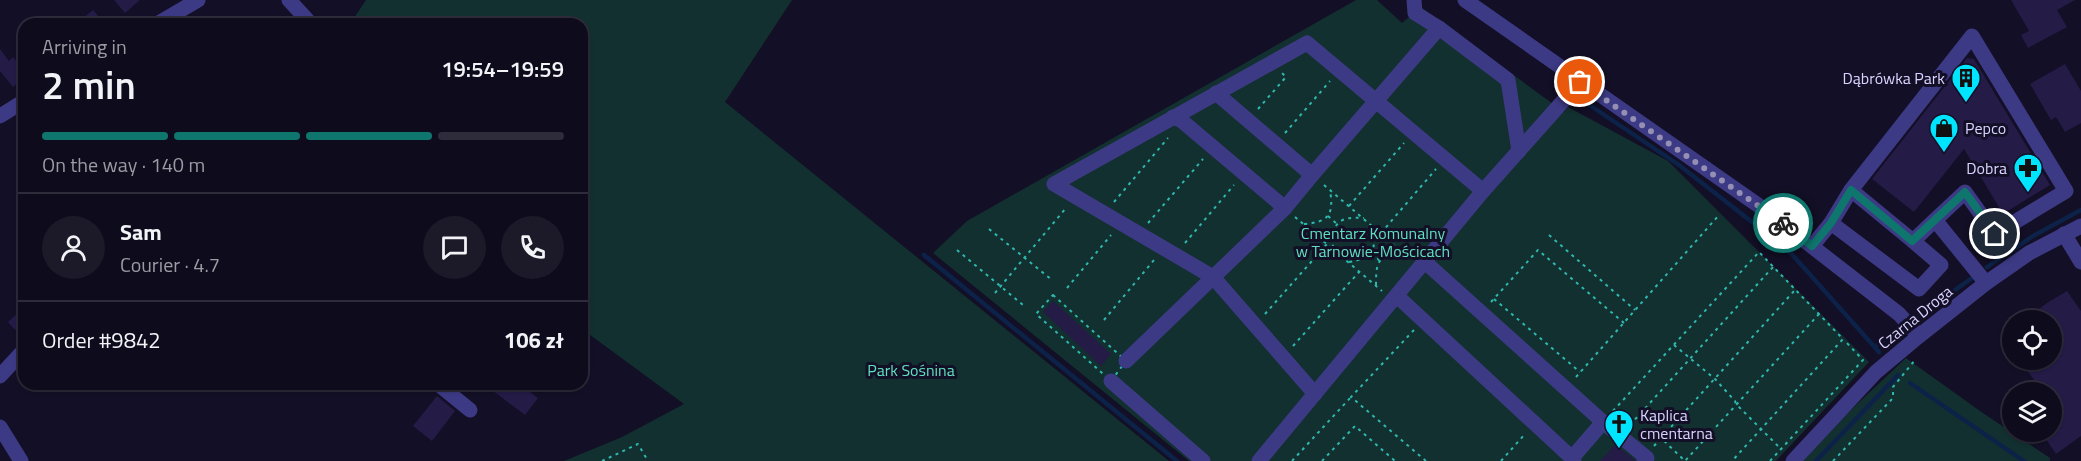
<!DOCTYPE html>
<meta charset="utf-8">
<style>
:root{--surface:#0e0b1c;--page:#1c1929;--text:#f1f3f6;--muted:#9b9ba3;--line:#2e2b3b;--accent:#0f766e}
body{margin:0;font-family:"Titillium Web",sans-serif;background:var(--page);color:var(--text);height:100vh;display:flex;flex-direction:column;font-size:22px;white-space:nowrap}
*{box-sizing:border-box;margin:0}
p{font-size:20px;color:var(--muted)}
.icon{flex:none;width:33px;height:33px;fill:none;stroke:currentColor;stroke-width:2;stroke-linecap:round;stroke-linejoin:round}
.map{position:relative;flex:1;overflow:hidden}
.drawer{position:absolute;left:18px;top:18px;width:570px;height:372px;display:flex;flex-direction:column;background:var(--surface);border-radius:18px;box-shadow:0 2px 4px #0004,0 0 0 2px var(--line)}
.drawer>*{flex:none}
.buttons{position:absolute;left:2002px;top:310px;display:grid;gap:12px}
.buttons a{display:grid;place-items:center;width:60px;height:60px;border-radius:50%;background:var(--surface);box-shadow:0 2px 4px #0004,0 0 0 2px var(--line);font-size:30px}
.pin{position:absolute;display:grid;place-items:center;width:51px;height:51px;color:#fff;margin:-26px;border:3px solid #fff;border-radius:50%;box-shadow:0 2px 6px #0007}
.courier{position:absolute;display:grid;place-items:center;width:60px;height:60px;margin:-30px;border:4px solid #0f766e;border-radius:50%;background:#fff;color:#222;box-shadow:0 2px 8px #0007}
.head em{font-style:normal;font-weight:600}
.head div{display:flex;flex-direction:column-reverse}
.head{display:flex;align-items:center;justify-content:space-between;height:102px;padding:0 24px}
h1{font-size:39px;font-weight:600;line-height:45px}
.bar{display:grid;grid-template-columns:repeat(4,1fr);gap:9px 6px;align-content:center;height:72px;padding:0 24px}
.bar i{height:8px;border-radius:4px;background:var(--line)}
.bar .on{background:var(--accent)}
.bar p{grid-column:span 4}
.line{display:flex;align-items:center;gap:15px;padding:0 24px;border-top:2px solid var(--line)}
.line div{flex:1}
.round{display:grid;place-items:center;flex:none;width:63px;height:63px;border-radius:32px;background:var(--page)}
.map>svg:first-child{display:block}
.green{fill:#12302f}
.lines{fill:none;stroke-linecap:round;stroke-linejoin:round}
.stream{stroke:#0c2248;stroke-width:4.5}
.building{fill:#241b47}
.path{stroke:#2fb8b0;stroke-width:2;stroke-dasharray:3 4.5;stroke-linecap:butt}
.minor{stroke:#3d3a85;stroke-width:15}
.done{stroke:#948fb3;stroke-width:6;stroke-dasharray:0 10.8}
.route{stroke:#0f766e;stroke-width:8}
.labels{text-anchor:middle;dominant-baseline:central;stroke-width:6;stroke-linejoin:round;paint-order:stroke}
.poi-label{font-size:16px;fill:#d9d4ff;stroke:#130f26;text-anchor:end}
.park-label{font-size:16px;fill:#5fe0c0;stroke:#130f26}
.street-label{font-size:16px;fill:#d9d4ff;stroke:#130f26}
</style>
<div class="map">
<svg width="2081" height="461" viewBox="0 0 2081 461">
<rect width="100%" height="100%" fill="#130f26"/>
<g class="green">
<path d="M366,0H792L725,102L1169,461H564L622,437L684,404L582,329V24H350Z"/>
<path d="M1356,0H1377L1402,23L1421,7L1564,112L1568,107L1668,161L1869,362L1776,461H1189L933,253L967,221Z"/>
<path d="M1906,358L1980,411L2050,458V461H1803L1836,424Z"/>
</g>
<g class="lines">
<g class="stream">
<path d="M1573,94L1679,165L1789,251L1879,352"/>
<path d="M924,255L1177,461"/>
<path d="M1987,267L2033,236L2081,210"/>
<path d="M1917,317L1972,278"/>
<path d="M1875,347L1887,338"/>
<path d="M1910,383L2024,461"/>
<path d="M1816,461L1898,375"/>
</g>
</g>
<g class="building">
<path d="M114,0H140L125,13Z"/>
<path d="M2011,0H2075L2057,10L2067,27L2028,48L2021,35L2029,31Z"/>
<path d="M93,10L105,24H76Z"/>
<path d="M0,49L9,61L13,57L24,71V77L13,87L0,71Z"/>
<path d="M1967,58L1974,59L2050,185L2003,214L1964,149L1914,212L1872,179Z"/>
<path d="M2065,64L2081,91V123L2065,132L2056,117L2051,120L2030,84Z"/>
<path d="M2067,291L2081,311V436L2056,454L2041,432H2052V393H2043L2020,360H2052V321H2023L2047,303Z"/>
<path d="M1053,301L1111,354L1101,366L1043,312Z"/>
<path d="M24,307V322L15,330L8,322Z"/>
<path d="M484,384H526L532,389L530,392L538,398L525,415Z"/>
<path d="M437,396L455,411L432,441L413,426Z"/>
<path d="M1615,445L1635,460V461H1600Z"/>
</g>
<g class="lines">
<g class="path">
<path d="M1258,109L1286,77L1282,73"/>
<path d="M1285,133L1330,81"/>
<path d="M1324,185L1408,257"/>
<path d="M1114,202L1168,138"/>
<path d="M1349,206L1404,143"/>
<path d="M1328,216L1337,224"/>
<path d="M1295,217L1382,291"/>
<path d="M1148,223L1203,159"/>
<path d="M1304,224C1329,222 1334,215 1330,190"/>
<path d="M989,229L1052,280"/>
<path d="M1381,233L1436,169"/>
<path d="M1549,235L1635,310"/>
<path d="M1185,243L1234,185"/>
<path d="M1333,248C1331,223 1339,216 1364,218"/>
<path d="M957,250L1023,305"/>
<path d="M1372,253L1380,261"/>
<path d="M1349,262C1373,258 1375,251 1375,228"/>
<path d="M1376,285C1376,257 1379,256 1407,255"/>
<path d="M1067,288L1111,235"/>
<path d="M995,293L1066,208"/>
<path d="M1053,295L1126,361L1111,381L1036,314Z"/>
<path d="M1494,299L1580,372"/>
<path d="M1491,302L1538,250L1624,323"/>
<path d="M1265,314L1327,244"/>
<path d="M1104,320L1154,260"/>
<path d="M1414,330L1351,397L1426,461"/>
<path d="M1674,345L1715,379L1735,401L1736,404L1781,449"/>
<path d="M1293,346L1359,272"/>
<path d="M1576,377L1719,215"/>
<path d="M1613,411L1759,252L1843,339L1732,461"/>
<path d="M1630,425L1773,267"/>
<path d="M1661,438L1795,290"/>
<path d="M1654,446L1661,438L1685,461L1819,314"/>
<path d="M602,461L638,444L648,461"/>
<path d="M1292,461L1351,397"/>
<path d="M1322,461L1355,426L1395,461"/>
<path d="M1501,461L1525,434"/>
<path d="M1770,461L1863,360L1844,340"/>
<path d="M1833,461L1893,398V387L1915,360"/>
</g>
<g class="minor">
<path d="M289,0L311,24"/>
<path d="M1414,0L1415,13L1439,28L1508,80L1519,151"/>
<path d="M1465,0L1765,210L1899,314L1919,336"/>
<path d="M157,24L198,0"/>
<path d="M1216,93L1312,175L1285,208"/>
<path d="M0,116L24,101"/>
<path d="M1312,175L1439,28"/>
<path d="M1851,190L1831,223L1919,289L1941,265L1913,241"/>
<path d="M1935,220L1965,192L1995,234L2066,191L1972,36L1851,190L1913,241L1935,220L1986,283"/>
<path d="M2064,234L2081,262"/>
<path d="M1812,246L1831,223"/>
<path d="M1425,262L1603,422L1647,458L1644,461"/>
<path d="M1397,296L1572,458"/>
<path d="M1126,361L1285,208L1182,121L1173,117"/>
<path d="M0,376L24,350"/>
<path d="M1111,381L1203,461"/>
<path d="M438,384L470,410"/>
<path d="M1315,394L1213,277L1054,184L1307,43L1483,191"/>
<path d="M0,427L21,461"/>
<path d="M1259,461L1483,191L1580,82"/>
<path d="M1574,461L1572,458L1603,422"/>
<path d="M1793,461L1876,372L1919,336L1986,283L2029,253L2081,226"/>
</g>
</g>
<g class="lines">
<path class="done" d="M1580,82L1783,223"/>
<path class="route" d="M1783,223L1812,246L1831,223L1851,190L1912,241L1965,192L1995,234"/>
</g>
<defs>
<g id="building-pin" transform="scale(1.5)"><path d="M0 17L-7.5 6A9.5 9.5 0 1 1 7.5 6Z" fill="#00e5ff" stroke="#130f26"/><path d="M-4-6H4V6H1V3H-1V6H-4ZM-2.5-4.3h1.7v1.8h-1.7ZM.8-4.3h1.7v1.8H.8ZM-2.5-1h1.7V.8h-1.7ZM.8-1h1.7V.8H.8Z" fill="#111"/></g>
<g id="shop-pin" transform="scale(1.5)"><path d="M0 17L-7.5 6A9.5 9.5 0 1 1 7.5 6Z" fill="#00e5ff" stroke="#130f26"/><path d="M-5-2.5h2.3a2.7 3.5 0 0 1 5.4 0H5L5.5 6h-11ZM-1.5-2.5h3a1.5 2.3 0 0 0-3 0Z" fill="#111"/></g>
<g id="pharmacy-pin" transform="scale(1.5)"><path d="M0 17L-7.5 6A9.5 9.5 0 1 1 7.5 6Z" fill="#00e5ff" stroke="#130f26"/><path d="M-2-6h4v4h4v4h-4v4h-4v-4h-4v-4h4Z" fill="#111"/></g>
<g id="church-pin" transform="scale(1.5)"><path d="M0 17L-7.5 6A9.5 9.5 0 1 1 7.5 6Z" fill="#00e5ff" stroke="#130f26"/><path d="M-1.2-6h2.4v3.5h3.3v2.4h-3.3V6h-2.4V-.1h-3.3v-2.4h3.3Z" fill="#111"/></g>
</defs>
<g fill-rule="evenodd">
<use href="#building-pin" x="1966" y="78"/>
<use href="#shop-pin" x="1944" y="128"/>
<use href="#pharmacy-pin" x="2028" y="168"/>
<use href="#church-pin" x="1619" y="424"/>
</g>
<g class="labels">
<g class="poi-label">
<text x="1945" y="78">Dąbrówka Park</text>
<text x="1965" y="128" text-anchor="start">Pepco</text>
<text x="2007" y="168">Dobra</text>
<text x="1640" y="415" text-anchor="start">Kaplica<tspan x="1640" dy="18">cmentarna</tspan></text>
</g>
<g class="park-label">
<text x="1373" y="233">Cmentarz Komunalny<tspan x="1373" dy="18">w Tarnowie-Mościcach</tspan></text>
<text x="911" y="370">Park Sośnina</text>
</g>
<g class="street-label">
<text transform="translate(1915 317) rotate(-39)">Czarna Droga</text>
</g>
</g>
</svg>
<div class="buttons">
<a><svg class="icon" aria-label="locate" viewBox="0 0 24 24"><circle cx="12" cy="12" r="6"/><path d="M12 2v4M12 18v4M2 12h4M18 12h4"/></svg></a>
<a><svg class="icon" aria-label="layers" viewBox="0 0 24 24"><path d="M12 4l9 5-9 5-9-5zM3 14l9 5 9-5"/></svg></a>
</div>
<div class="pin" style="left:1580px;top:82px;background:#ea580c"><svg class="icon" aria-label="bag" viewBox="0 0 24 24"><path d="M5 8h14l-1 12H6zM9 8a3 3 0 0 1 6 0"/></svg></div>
<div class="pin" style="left:1995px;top:234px;background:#1f2937"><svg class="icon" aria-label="home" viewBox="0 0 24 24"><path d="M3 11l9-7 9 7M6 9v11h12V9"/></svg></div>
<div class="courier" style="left:1783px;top:223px"><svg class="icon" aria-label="bike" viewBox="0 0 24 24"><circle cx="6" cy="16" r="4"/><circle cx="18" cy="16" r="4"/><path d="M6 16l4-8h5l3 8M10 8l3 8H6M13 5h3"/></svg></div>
<section class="drawer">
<div class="head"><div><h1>2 min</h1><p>Arriving in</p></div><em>19:54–19:59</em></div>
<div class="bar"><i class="on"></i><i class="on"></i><i class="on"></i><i></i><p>On the way · 140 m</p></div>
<div class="line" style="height:108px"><a class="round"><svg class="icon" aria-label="person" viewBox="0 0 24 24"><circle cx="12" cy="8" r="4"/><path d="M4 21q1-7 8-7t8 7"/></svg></a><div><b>Sam</b><p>Courier · 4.7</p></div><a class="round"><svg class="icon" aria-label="chat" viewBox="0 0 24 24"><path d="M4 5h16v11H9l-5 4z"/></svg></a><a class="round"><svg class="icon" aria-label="phone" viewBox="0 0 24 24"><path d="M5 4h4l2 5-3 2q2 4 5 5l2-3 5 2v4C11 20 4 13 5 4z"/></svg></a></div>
<div class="line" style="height:78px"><div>Order #9842</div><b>106 zł</b></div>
</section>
</div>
